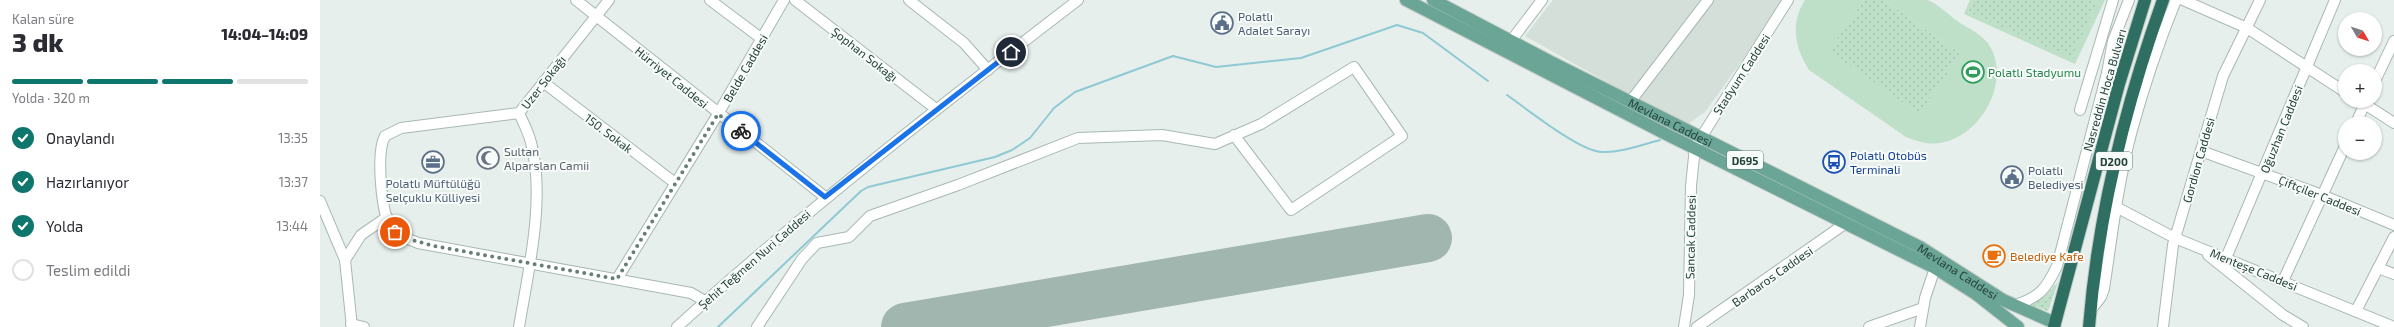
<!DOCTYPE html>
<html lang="tr">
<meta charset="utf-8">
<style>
:root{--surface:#fff;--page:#f7f7f7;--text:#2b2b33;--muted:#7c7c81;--line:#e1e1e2;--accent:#0f766e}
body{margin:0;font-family:"Exo 2",sans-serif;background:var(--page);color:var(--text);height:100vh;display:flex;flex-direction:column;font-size:15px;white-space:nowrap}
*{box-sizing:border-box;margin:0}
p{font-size:13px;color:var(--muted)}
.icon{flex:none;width:22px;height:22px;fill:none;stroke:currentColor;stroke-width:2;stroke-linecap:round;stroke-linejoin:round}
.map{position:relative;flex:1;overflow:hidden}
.sheet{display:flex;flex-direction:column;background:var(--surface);width:320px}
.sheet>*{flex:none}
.needle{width:26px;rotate:129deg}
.fabs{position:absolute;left:2018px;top:12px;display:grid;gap:8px}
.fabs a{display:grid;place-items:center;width:44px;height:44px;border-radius:50%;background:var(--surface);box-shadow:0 1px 3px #0004;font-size:20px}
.pin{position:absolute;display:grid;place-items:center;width:34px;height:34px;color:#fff;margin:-17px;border:2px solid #fff;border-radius:50%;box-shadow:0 1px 4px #0007}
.courier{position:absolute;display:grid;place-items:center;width:40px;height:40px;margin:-20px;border:3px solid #1a73e8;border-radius:50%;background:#fff;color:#222;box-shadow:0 1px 5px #0007}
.head em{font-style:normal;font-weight:800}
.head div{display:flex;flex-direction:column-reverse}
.head{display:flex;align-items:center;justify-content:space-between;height:68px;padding:0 12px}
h1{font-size:26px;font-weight:800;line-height:30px}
.bar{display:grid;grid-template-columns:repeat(4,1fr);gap:6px 4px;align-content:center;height:48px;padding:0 12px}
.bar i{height:5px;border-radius:3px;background:var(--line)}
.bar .current{background:var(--accent)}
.bar p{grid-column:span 4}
ol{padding:0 12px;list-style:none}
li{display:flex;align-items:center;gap:12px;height:44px}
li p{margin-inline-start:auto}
li .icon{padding:4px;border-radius:50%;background:var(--accent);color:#fff;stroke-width:4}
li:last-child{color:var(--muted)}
li i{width:22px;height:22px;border:2px solid var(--line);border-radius:50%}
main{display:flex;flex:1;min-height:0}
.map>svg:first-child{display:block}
.built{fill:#d4dfda}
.grass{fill:url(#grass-dots)}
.pitch{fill:#bfe0c8}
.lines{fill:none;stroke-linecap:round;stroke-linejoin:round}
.stream{stroke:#8ec9d4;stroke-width:2}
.runway{stroke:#a2b6b0;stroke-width:48}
.minor-casing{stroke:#a8b8b2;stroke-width:12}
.major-casing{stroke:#c2cac8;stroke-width:14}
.highway-casing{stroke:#c2cac8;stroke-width:14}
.minor{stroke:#fff;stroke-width:10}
.major{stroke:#6aa596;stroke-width:12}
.highway{stroke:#2f6f62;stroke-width:12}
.done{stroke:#687f78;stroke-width:4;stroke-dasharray:0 7.2}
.route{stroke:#1a73e8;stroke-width:5}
.labels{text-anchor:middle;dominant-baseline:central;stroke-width:4;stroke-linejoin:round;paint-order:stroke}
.shield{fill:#f7fbf9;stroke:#637a73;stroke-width:1}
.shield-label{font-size:11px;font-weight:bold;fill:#24423a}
.service-label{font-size:12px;fill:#4e5e75;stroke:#f7fbf9;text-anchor:start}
.street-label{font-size:12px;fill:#24423a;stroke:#f7fbf9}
.leisure-label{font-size:12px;fill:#27864d;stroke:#f7fbf9;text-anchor:start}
.worship-label{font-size:12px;fill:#5b616d;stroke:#f7fbf9;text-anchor:start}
.transit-label{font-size:12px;fill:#164399;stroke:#f7fbf9;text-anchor:start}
.food-label{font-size:12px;fill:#c56008;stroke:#f7fbf9;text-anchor:start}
</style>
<main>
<section class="sheet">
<div class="head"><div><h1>3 dk</h1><p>Kalan süre</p></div><em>14:04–14:09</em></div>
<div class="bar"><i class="current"></i><i class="current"></i><i class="current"></i><i></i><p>Yolda · 320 m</p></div>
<ol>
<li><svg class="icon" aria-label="check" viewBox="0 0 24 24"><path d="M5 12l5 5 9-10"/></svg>Onaylandı<p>13:35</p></li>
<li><svg class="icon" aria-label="check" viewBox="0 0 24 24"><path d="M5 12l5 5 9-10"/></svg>Hazırlanıyor<p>13:37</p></li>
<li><svg class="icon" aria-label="check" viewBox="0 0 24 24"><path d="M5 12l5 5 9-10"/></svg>Yolda<p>13:44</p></li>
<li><i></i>Teslim edildi</li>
</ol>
</section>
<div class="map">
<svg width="2074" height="327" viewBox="0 0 2074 327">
<defs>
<pattern id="grass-dots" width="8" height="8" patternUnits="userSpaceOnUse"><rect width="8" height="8" fill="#bfe0c8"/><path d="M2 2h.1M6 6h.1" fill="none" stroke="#a4c1ad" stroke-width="1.8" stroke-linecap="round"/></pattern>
</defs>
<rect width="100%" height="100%" fill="#e6efeb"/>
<path class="built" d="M1233,0H1461L1446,27L1385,112L1365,126L1205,36Z"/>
<g class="grass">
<path d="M1544,0H1564L1641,54L1599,114L1508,51Z"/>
<path d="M1653,0H1778L1752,59L1648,12Z"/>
<path d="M1738,282L1728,311L1710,305L1725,296Z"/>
</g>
<g class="pitch">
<path d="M1485,0H1544L1509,51L1599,114L1641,54L1564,0C1575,0 1597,0 1607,0C1617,3 1629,15 1637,21C1649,29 1666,36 1672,50C1689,86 1659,138 1619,143C1607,145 1597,141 1586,137L1489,70C1475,48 1470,23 1485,0Z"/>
<path d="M1650,0H1653L1648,12L1752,58L1778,0H1785L1755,64L1644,14Z"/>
</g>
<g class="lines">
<g class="stream">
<path d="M1187,95C1207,109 1258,150 1281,152C1301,153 1321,145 1340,140"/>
<path d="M398,327L541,191L548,187L675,157L692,150L710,138L734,108L755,92L853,56L896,67L981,58L1077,25L1103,33L1168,81"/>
</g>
<path class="runway" d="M585,327L1108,238"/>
<g class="minor-casing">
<g id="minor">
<path d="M256,0L505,197"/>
<path d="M289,0L199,113L81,128L65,136C56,152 61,212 71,228C77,236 89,239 98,243L371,293L385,301"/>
<path d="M390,0L442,39"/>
<path d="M475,0L616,109"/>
<path d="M589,0L644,43L668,70"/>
<path d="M1863,0L1927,28L2025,92"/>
<path d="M1191,41L1222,0"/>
<path d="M2055,81L2074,41"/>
<path d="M223,82L355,183"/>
<path d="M2040,101L2074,123"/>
<path d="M1310,102L1388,0"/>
<path d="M1760,110L1793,0"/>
<path d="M199,113C204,124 210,135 212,147C225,202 208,272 199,327"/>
<path d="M2036,123L2046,101"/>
<path d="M1881,151L2002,195L2074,225"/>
<path d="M0,201L25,260L32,327"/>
<path d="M1796,207L1855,238L2074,327"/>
<path d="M1888,255L1963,315L1983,327"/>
<path d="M1906,258L2015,0"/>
<path d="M25,260L41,235L67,217"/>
<path d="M2058,268L2074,274"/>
<path d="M297,279L398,114L464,0"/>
<path d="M1963,281L2025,146"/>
<path d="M1695,305C1720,297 1726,289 1737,266L1787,73L1793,41L1809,0"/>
<path d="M1770,311L1781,297L1784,289C1792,236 1798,182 1812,130C1824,86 1839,42 1856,0"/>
<path d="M2036,311L2074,237"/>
<path d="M31,324L44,327"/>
<path d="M357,327C485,211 621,105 758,0"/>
<path d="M437,327L482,259L497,243L529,237L550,216L638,185L758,138L842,135L895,144L941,124L1034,67L1082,136L971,210L914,135"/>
<path d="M1364,327L1369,295L1371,186L1375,147L1468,0"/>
<path d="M1377,327L1526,223"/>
<path d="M1549,327L1603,308"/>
<path d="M1600,327L1605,298L1615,268"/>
<path d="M1843,327L1853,245L1903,76L1940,0"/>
</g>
</g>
<g class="major-casing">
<g id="major">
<path d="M1086,0L1344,133L1615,268L1656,294L1698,327"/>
<path id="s1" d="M1113,0L1231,62L1600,247L1683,300L1735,323"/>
</g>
</g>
<g class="highway-casing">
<g id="highway">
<path d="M1734,327L1799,84L1825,0"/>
<path d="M1769,327C1778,214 1805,106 1843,0"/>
</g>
</g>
<use href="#minor" class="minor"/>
<use href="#major" class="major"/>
<use href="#highway" class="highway"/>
</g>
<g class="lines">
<path class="done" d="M75,232L85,238L114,246L297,279L398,114L421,131"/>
<path class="route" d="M421,131L505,197L691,52"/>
</g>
<defs>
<g id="civic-ring" transform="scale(1.15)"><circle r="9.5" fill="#f7fbf9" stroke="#5c6f8a" stroke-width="1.5"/><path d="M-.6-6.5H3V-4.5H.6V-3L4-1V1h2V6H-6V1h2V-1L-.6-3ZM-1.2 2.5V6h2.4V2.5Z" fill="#5c6f8a"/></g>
<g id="stadium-ring" transform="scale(1.15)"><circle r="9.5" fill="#f7fbf9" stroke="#2e9e5b" stroke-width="1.5"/><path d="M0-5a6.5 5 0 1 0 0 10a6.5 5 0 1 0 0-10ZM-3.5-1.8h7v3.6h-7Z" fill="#2e9e5b"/></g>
<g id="mosque-ring" transform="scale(1.15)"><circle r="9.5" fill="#f7fbf9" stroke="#6b7280" stroke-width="1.5"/><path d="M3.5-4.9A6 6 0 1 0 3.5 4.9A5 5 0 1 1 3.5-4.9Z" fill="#6b7280"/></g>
<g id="office-ring" transform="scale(1.15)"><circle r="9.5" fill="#f7fbf9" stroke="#5c6f8a" stroke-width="1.5"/><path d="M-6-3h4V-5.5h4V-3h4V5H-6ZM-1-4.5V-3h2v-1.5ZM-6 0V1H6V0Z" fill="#5c6f8a"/></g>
<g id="bus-ring" transform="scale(1.15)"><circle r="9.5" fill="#f7fbf9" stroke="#1a4fb4" stroke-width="1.5"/><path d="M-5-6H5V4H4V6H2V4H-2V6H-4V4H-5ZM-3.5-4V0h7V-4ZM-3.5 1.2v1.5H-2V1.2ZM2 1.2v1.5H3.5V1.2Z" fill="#1a4fb4"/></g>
<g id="cafe-ring" transform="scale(1.15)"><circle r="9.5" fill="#f7fbf9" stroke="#e8710a" stroke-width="1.5"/><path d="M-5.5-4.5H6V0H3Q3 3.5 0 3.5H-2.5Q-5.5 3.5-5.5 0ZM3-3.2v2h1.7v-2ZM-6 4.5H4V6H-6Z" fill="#e8710a"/></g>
</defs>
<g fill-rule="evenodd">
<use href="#civic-ring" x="902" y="23"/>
<use href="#stadium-ring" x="1653" y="72"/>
<use href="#mosque-ring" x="168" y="158"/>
<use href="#office-ring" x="113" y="162"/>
<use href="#bus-ring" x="1514" y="162"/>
<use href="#civic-ring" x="1692" y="177"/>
<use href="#cafe-ring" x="1674" y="256"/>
</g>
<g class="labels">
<g class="shield">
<rect x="1407" y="151" width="36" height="18" rx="3"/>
<rect x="1776" y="152" width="36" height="18" rx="3"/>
</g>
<g class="shield-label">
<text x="1425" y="160">D695</text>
<text x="1794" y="161">D200</text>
</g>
<g class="service-label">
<text x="918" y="16">Polatlı<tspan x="918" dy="14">Adalet Sarayı</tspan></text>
<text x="1708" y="170">Polatlı<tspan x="1708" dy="14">Belediyesi</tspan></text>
<text x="113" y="183" text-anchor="middle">Polatlı Müftülüğü<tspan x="113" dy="14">Selçuklu Külliyesi</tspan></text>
</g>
<g class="street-label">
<text transform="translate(545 54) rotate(38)">Şophan Sokağı</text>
<text transform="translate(425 68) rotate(-60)">Belde Caddesi</text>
<text transform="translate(1421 74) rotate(-57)">Stadyum Caddesi</text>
<text transform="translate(352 77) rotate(39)">Hürriyet Caddesi</text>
<text transform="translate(223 82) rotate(-52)">Uzer Sokağı</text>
<text transform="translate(1784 90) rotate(-74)">Nasreddin Hoca Bulvarı</text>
<text stroke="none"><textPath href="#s1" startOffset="267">Mevlana Caddesi</textPath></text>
<text transform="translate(1961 129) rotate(-68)">Oğuzhan Caddesi</text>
<text transform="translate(289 133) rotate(37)">150. Sokak</text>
<text transform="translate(1878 160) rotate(-74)">Gordion Caddesi</text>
<text transform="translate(2000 195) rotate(22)">Çiftçiler Caddesi</text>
<text transform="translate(1370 237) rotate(-89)">Sancak Caddesi</text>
<text transform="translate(434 259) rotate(-41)">Şehit Teğmen Nuri Caddesi</text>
<text transform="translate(1934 269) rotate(22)">Menteşe Caddesi</text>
<text stroke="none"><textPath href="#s1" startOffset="591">Mevlana Caddesi</textPath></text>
<text transform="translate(1452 276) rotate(-35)">Barbaros Caddesi</text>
</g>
<g class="leisure-label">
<text x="1668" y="72">Polatlı Stadyumu</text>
</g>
<g class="worship-label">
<text x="184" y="151">Sultan<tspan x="184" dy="14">Alparslan Camii</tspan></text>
</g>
<g class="transit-label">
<text x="1530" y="155">Polatlı Otobüs<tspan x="1530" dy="14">Terminali</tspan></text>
</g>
<g class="food-label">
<text x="1690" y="256">Belediye Kafe</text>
</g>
</g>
</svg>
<div class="fabs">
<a><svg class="needle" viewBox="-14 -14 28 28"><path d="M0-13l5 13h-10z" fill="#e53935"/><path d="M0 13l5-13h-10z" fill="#7c7c81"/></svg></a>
<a>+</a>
<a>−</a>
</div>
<div class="pin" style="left:75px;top:232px;background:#ea580c"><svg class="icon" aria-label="bag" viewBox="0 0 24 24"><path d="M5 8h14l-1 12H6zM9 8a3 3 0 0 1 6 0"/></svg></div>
<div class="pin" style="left:691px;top:52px;background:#1f2937"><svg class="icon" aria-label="home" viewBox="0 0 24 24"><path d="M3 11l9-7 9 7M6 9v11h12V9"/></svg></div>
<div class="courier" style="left:421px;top:131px"><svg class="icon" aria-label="bike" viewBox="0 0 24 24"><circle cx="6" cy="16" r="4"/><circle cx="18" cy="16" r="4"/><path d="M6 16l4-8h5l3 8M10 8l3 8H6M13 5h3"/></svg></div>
</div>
</main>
